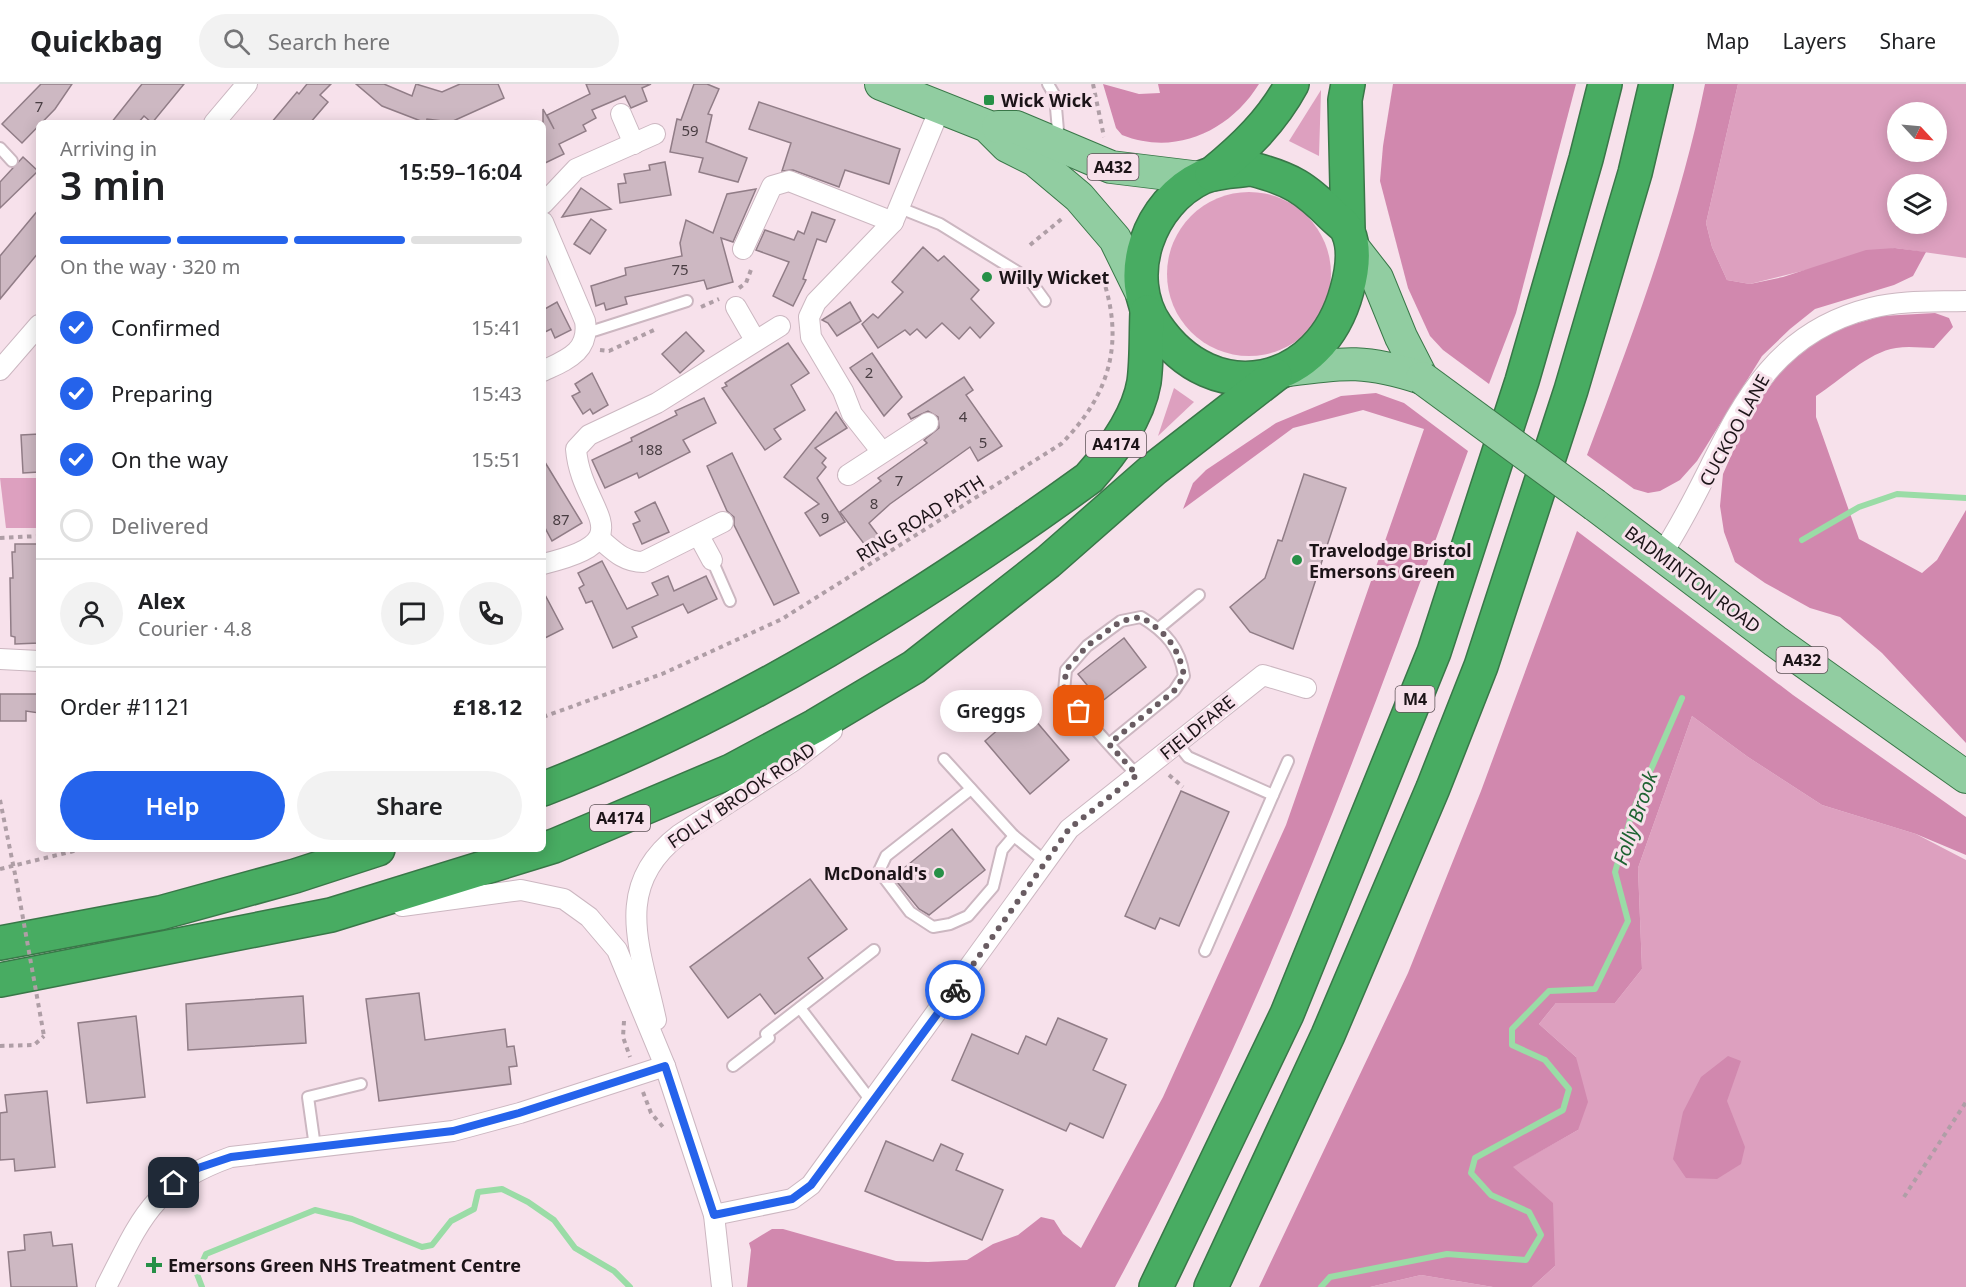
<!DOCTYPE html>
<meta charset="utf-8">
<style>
:root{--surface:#fff;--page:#f2f2f2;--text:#202124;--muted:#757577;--line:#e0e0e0;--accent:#2563eb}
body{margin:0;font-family:"Noto Sans",sans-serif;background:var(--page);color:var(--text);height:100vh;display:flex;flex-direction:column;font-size:22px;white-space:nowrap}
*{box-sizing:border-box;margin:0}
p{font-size:20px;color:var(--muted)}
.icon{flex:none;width:33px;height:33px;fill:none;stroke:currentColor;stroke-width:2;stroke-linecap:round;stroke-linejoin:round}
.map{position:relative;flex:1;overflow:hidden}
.side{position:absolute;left:36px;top:36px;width:510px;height:732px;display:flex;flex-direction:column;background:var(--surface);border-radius:9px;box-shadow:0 3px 15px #0003}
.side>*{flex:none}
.needle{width:39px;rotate:116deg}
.tools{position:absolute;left:1887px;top:18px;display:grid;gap:12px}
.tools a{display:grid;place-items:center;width:60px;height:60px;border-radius:50%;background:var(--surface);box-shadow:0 3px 15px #0003;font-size:30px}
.pin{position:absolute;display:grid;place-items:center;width:51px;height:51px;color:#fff;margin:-26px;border-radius:12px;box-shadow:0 3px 9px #0006}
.courier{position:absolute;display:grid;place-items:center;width:60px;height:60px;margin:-30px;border:4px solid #2563eb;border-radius:50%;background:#fff;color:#222;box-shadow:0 2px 8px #0007}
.bubble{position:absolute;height:42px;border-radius:21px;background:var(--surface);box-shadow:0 3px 15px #0003;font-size:20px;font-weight:600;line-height:42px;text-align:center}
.overview em{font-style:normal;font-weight:600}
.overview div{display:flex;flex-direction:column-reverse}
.overview{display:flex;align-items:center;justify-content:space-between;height:102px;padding:0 24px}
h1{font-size:39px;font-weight:600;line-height:45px}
.bar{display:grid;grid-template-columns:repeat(4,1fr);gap:9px 6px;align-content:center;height:72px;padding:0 24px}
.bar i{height:8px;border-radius:4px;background:var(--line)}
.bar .selected{background:var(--accent)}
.bar p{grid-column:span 4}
.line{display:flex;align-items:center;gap:15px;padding:0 24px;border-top:2px solid var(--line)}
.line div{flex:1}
.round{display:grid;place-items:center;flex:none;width:63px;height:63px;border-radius:32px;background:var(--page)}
ol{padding:0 24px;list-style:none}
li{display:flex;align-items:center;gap:18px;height:66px}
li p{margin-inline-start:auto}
li .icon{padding:6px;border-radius:50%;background:var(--accent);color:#fff;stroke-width:4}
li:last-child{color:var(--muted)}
li i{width:33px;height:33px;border:3px solid var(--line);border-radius:50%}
.action{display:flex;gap:12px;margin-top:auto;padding:12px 24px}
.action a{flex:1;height:69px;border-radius:36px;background:var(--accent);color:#fff;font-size:24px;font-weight:600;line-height:69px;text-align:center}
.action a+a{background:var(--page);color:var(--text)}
header{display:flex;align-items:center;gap:36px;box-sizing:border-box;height:84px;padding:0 30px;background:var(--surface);border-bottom:2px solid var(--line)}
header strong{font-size:28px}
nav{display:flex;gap:33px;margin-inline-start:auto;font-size:21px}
.search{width:420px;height:54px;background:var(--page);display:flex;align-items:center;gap:15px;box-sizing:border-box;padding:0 21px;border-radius:33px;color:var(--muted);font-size:22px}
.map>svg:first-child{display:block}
.green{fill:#dda0bf;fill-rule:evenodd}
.forest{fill:#d188ae}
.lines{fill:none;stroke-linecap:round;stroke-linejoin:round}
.stream{stroke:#9adca6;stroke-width:6}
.building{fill:#cdb8c2;stroke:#917d87;stroke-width:1.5}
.lane-casing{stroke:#ccb7c1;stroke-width:14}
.street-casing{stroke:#ccb7c1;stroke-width:22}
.primary-casing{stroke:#397748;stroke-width:34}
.highway-casing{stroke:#397748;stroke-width:36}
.path{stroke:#af9ea6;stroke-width:4;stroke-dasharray:4.5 4.5;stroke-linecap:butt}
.lane{stroke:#fff;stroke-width:10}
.street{stroke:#fff;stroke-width:20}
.primary{stroke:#91cda1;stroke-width:32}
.highway{stroke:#48ac62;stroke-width:33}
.primary-bridge-casing{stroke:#397748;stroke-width:34;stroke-linecap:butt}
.path-bridge{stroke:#af9ea6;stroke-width:4;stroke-dasharray:4.5 4.5;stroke-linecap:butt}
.primary-bridge{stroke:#91cda1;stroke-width:32}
.done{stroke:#695c62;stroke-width:6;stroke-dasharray:0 10.8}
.route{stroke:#2563eb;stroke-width:8}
.poi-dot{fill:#269047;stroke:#f7e1eb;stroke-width:2}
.labels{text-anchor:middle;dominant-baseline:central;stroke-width:6;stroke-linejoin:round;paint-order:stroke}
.number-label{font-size:15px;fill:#483d42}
.shield{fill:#f7e1eb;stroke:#5e5257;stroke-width:1.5}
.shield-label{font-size:16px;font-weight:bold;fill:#1c1418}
.poi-label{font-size:18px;font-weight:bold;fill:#1c1418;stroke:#f7e1eb;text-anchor:start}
.street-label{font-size:18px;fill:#1c1418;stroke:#f7e1eb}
.water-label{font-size:20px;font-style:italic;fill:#1e6332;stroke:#f7e1eb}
</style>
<header>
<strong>Quickbag</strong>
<div class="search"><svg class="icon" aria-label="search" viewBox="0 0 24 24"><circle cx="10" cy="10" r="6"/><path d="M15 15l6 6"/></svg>Search here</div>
<nav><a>Map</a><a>Layers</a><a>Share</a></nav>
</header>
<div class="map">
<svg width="1966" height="1203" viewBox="0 0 1966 1203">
<rect width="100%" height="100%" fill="#f7e1eb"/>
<g class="green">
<path d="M1738,0H1966V174L1895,164L1750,200L1727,196L1712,163L1706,139ZM1898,28H1936V68H1898ZM1898,100H1936V140H1898Z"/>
<path d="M1321,6L1319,72L1289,57Z"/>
<circle cx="1249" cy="190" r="82"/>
<path d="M1174,304L1194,318L1158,352Z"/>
<path d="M0,394H39V444H6Z"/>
<path d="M1692,632L1748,673L1822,721L1916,750L1966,776V1203H1532L1555,1182L1512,1083L1578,1046L1576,973L1539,940L1556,919H1615L1642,885L1638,784Z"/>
<path d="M1421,1191L1493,1203H1370Z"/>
</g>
<g class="forest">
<path d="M1103,0L1139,10L1160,9L1158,0H1259C1229,48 1175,72 1122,51L1116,44Z"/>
<path d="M1393,0H1576L1516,229L1489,300L1443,266L1430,252L1408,204L1380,97L1383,62Z"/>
<path d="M1705,0H1738L1706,139L1712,163L1727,196L1750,200L1783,193L1866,166L1895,164L1926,168L1913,192L1894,201L1815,225L1790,245L1762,272L1697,377L1680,396L1660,407L1648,409L1634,405L1587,371C1633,249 1679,128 1705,0Z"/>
<path d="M1935,229L1949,234L1953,243L1934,264C1922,264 1909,262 1896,264C1868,268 1840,297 1816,312V333L1859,455L1922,489L1937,476L1966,426V659L1882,569L1840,533L1810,524L1765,499L1735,478L1724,448L1720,422L1723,390L1749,331L1784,283L1830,247L1882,232Z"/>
<path d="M1376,309L1404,319L1468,367C1365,651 1260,937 1115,1203H747L751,1166L749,1159L772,1145H783L896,1177L928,1178L967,1176L993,1160L1018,1151L1041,1133L1054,1136L1063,1150L1081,1164L1163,1013L1286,741L1424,345L1363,326L1293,344L1183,425L1193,399L1206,386L1276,339L1341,312Z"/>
<path d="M1577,447L1793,611L1966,733V771L1916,750L1822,721L1748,673L1692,632L1638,784L1642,885L1615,919H1556L1539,940L1576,973L1588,1018L1578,1046L1513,1083L1553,1119L1555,1182L1532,1203H1493L1421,1191L1370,1203H1259L1408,889L1481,707Z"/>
<path d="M1728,972L1741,977L1727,1017L1745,1063L1741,1080L1717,1095L1686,1094L1673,1075L1683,1028L1701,993Z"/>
</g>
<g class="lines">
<g class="stream">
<path d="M1802,456L1859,423L1897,410L1966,414"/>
<path d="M202,1203L197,1190L206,1170L315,1126L352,1135L422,1163L432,1161L451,1137L474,1125L478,1108L502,1105L528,1118L554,1136L575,1164L614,1187L630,1203"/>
<path d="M1321,1203L1330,1193L1447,1170L1526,1176L1541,1151L1529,1128L1491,1111L1471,1089L1475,1074L1563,1026L1569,1005L1545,976L1512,961V945L1549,907L1595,905L1628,837L1615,788L1632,729L1682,614"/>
</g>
</g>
<g class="building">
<path d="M41,0H72L55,25L22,59L2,40Z"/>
<path d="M142,0H184L152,39L144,32L138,39H111Z"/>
<path d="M307,0H331L320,11L328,18L310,39H271L297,8L299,10Z"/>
<path d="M356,0H384L412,12L416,0L442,8L460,0H498L504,14L451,38L427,35L426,39L382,22Z"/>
<path d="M586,0H651L642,4L647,17L631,24L625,12L592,26L596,34L583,41L586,47L559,60L564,70L543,80V25L554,45L547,31L590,10Z"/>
<path d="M694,0H707L719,5L708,30L712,31L706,58L747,74L738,98L699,88L703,74L670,68L677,35L681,36Z"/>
<path d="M759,18L900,65L889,100L845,86L839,103L793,86L782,87L791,59L749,45Z"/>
<path d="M23,73L38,87L0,124V98Z"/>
<path d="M665,78L671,111L620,119L618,100L626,99L624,90L650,86L649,81Z"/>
<path d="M581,104L611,125L562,133Z"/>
<path d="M756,105L733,158L721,154L733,198L707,205L704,196L625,213L627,220L606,226L604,219L596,222L591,202L626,191L625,184L682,172L680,159L686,136L713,149L727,110Z"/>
<path d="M39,125V168L0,215V172Z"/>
<path d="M812,128L835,136L826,158L817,155L803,195L806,196L793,222L773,212L789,178L756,166L765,146L794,156L798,147L804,150Z"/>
<path d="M591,135L606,146L590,170L574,160Z"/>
<path d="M923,163L938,177L944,172L979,206L971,215L994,239L980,254L970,243L959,255L942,239L926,254L917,245L910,251L905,246L878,264L862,240L873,230L878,234L903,208L892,198Z"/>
<path d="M557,218L571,246L555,254L551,245L543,249V226Z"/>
<path d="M850,218L861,237L837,252L828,239L822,236Z"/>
<path d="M686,248L704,267L680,289L662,270Z"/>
<path d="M788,259L809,289L791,301L805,326L774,345L781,355L765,366L722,304L727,302L725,299Z"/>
<path d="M872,269L902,313L884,332L850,284Z"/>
<path d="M592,289L608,321L593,330L590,325L583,330L572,312L580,308L575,300Z"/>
<path d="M964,293L973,306L966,311L1002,362L978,377L970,363L890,420L869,439L881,455L868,465L840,428L881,397L878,394L927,359L924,356L939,344L938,333L928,327L911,335L908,330Z"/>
<path d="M704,314L716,339L683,356L690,368L639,394L637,389L605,404L592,376L632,357L631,354L677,331L675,327Z"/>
<path d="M836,328L847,344L815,364L826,374L822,379L826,383L817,394L845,438L820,452L805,429L819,420L784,393Z"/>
<path d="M39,350V388L23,389L21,351Z"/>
<path d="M732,369L799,509L774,521L734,441V433L727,427L707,382Z"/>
<path d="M543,375L582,439L552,457L543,440Z"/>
<path d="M1304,390L1346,404L1293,565L1250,548L1230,523L1265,494L1278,456L1282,457Z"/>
<path d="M655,418L669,448L642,460L633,440L640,437L635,428Z"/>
<path d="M15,460H39V559L15,560V553L11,552L10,494H13L12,468H15Z"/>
<path d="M602,477L627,525L658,511L652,499L668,492L674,507L706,492L717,515L688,529L683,520L632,543L637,553L613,564L592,517L586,519L579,504L584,501L578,489Z"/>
<path d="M543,507L563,545L543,555Z"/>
<path d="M1124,554L1146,583L1101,618L1078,590Z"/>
<path d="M0,610H39V629L26,627V637H0Z"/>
<path d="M1024,623L1069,676L1030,710L985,657Z"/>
<path d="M1181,707L1229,728L1179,842L1160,834L1155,845L1125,832Z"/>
<path d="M952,745L985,786L929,831L919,825L893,793Z"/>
<path d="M810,795L847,845L808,874L823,894L775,930L760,910L728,934L690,883Z"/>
<path d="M419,909L425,956L505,945L507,963L514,962L517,982L509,983L511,1000L379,1017L366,915Z"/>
<path d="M303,912L306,959L188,966L186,920Z"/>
<path d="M136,932L145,1013L87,1019L78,939Z"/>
<path d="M1058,934L1107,955L1093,986L1126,1001L1103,1054L1070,1039L1066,1047L952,996L972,950L1018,970L1026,952L1046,961Z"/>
<path d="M47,1007L55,1083L15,1087L14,1075L0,1076V1029L7,1028L5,1011Z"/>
<path d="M886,1057L933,1077L941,1060L963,1070L956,1086L1003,1106L982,1156L865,1107Z"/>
<path d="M51,1148L53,1162L72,1160L77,1203H11L8,1168L25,1166L24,1151Z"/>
</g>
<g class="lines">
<g class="lane-casing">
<g id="lane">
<path d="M1048,0L1055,12L1059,58"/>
<path d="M0,64L12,77"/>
<path d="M900,124L940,140L1029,195L1045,217"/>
<path d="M587,249L687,217"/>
<path d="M712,476L730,517"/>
<path d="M1159,544L1199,511"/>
<path d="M1177,659L1188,673L1273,711L1205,867"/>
<path d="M1109,660L1174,607L1184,592C1180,564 1166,548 1141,533L1121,537L1087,562L1066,586L1064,607C1086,637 1112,664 1137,691"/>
<path d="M944,675L1014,752L1046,778"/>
<path d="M971,705L886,772L879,787L910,828L933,843L950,840L968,832L993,803L1002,766L1014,752"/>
<path d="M1273,711L1288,677"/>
<path d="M800,924L872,1018"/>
<path d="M733,982L769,954L766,950L874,866"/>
<path d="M315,1063L308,1013L361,1000"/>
</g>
</g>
<g class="street-casing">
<g id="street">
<path d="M621,30L634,60"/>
<path d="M214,39L247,0"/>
<path d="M543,120L576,85L655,50"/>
<path d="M543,138L585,237C590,268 566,276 543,287"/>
<path d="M743,165L772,102L789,97L893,138"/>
<path d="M736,223L755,256"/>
<path d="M0,286L39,241"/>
<path d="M882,368L852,330L843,307L811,253L809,233L816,218L893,138L941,22"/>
<path d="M848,391L928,339"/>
<path d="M699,452L712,476"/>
<path d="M600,455C614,467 624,478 643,478L723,438"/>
<path d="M1661,471C1727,373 1742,256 1871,224C1902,216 1934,218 1966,217"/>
<path d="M543,480C647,455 581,429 576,365L589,351L657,319L780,242"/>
<path d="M0,575L39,577"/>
<path d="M402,822L521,806L564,815L589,833L617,866L665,982L714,1131L722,1203"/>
<path d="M656,936C641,865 611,803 679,751L793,677L832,647"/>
<path d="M714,1131L792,1115L811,1101L1069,745L1263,591L1306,604"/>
<path d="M106,1203C142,1133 152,1101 231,1073L453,1047L520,1029L665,982"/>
</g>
</g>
<g class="primary-casing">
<g id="primary">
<path d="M881,0L987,42L1007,62L1035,76L1079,113L1115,155L1141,208"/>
<path d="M998,43H1016L1111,83L1201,94"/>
<path d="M1352,162L1377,194L1401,253L1422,294"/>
<path d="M1289,286C1345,278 1367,276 1422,294"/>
<path d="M1595,421L1775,557L1966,693"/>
</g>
</g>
<g class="highway-casing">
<g id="highway">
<path d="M1348,0L1345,16L1348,146"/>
<path d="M1252,85C1291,95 1305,104 1333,132C1338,137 1346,142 1348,148C1356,166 1352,188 1347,206C1321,304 1214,327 1156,242C1122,192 1149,118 1203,93C1218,87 1236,87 1252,85Z"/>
<path d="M1212,90C1245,63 1272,37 1292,0"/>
<path d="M543,705C739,629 919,517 1089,394C1112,368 1138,334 1144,298C1147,276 1146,251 1147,228"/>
<path d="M0,859L160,829L295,792L378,765"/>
<path d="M0,896L331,831L554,762L731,687L815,642L914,583L1048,478L1154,385L1275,291"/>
<path d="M1156,1203L1287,930L1434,568L1522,297L1586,75L1605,0"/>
<path d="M1211,1203L1328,951L1433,704L1481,582L1571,306L1635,89L1656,0"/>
</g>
</g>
<g class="path">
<path d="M1093,0L1104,53"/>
<path d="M1030,161L1064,133"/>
<path d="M739,204L746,199L752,183"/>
<path d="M701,223L719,215"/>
<path d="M600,266L609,267L654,246"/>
<path d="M0,454L39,452"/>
<path d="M543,633L662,590L782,535L1061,360C1110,311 1125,258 1102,192"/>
<path d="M1169,691L1183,703"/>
<path d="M0,716L16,795"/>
<path d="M0,785L82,765"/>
<path d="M624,937L623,953L630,973"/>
<path d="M0,962L34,961L44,952"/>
<path d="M643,1008L651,1029L663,1043"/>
<path d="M1904,1113L1966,1018"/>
</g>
<use href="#lane" class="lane"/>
<use href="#street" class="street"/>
<use href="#primary" class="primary"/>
<use href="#highway" class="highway"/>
<g class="primary-bridge-casing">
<path id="primary-bridge" d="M1422,294L1595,421"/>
</g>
<path class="path-bridge" d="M16,795L44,952"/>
<use href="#primary-bridge" class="primary-bridge"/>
</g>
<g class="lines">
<path class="done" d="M955,906L1069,745L1137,691L1109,660L1174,607L1184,592C1179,564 1166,548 1141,533L1121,537L1087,562L1066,586L1064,607L1079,627"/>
<path class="route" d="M174,1099L198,1084L231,1073L453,1047L519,1029L665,982L714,1131L792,1115L811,1101L955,906"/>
</g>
<g class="poi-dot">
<rect x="983" y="10" width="12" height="12" rx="3"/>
<circle cx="987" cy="193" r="6"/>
<circle cx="1297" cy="476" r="6"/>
<circle cx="939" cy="789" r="6"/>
<path d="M151 1172h6v6h6v6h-6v6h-6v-6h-6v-6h6z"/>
</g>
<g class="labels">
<g class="number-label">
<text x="39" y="22">7</text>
<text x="690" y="46">59</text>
<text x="680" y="185">75</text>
<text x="869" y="288">2</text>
<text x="963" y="332">4</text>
<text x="983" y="358">5</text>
<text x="650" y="365">188</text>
<text x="899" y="396">7</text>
<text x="874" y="419">8</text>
<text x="825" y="433">9</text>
<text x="561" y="435">87</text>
</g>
<g class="shield">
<rect x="1087.5" y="70" width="51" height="26" rx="4.5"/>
<rect x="1086" y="347" width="60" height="26" rx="4.5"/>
<rect x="1776.5" y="563" width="51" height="26" rx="4.5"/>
<rect x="1395.5" y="602" width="39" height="26" rx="4.5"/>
<rect x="590" y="721" width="60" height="26" rx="4.5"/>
</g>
<g class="shield-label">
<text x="1113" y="83">A432</text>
<text x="1116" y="360">A4174</text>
<text x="1802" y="576">A432</text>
<text x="1415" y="615">M4</text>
<text x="620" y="734">A4174</text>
</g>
<g class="poi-label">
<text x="1001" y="16">Wick Wick</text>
<text x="999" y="193">Willy Wicket</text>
<text x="1309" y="466">Travelodge Bristol<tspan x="1309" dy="21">Emersons Green</tspan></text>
<text x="927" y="789" text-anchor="end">McDonald's</text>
<text x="168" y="1181">Emersons Green NHS Treatment Centre</text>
</g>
<g class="street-label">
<text transform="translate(1734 346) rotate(-61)">CUCKOO LANE</text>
<text transform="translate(920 434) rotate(-32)">RING ROAD PATH</text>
<text transform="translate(1693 495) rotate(37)">BADMINTON ROAD</text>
<text transform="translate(1197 643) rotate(-39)">FIELDFARE</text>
<text transform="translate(741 711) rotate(-34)">FOLLY BROOK ROAD</text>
</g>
<g class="water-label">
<text transform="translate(1635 734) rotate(-71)">Folly Brook</text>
</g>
</g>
</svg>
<div class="tools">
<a><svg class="needle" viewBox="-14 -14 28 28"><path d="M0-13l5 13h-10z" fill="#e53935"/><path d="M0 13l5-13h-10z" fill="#757577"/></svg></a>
<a><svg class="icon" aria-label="layers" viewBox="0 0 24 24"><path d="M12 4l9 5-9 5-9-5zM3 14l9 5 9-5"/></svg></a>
</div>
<div class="pin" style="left:1079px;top:627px;background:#ea580c"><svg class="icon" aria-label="bag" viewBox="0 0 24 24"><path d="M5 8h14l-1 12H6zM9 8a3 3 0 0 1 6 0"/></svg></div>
<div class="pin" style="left:174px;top:1099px;background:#1f2937"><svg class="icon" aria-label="home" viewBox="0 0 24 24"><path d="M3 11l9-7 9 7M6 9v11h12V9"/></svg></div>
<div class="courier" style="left:955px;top:906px"><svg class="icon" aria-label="bike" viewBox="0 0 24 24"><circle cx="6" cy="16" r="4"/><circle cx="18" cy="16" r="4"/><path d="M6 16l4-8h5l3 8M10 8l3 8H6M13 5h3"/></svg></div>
<div class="bubble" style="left:940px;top:606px;width:102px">Greggs</div>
<section class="side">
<div class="overview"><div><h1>3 min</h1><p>Arriving in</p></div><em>15:59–16:04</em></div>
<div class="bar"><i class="selected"></i><i class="selected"></i><i class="selected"></i><i></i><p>On the way · 320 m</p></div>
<ol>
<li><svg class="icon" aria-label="check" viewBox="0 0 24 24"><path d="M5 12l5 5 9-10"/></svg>Confirmed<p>15:41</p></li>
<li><svg class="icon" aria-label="check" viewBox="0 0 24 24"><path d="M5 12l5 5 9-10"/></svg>Preparing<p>15:43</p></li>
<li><svg class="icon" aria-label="check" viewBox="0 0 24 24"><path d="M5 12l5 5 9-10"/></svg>On the way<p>15:51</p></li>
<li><i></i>Delivered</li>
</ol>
<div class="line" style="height:108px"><a class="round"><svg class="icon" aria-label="person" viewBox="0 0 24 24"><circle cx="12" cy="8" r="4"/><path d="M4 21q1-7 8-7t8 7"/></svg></a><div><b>Alex</b><p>Courier · 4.8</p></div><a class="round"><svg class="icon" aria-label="chat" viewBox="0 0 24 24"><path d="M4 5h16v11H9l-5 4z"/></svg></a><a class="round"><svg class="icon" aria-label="phone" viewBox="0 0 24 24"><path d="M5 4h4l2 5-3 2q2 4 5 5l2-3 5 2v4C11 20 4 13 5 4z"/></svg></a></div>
<div class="line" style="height:78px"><div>Order #1121</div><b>£18.12</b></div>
<div class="action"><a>Help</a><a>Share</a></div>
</section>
</div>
